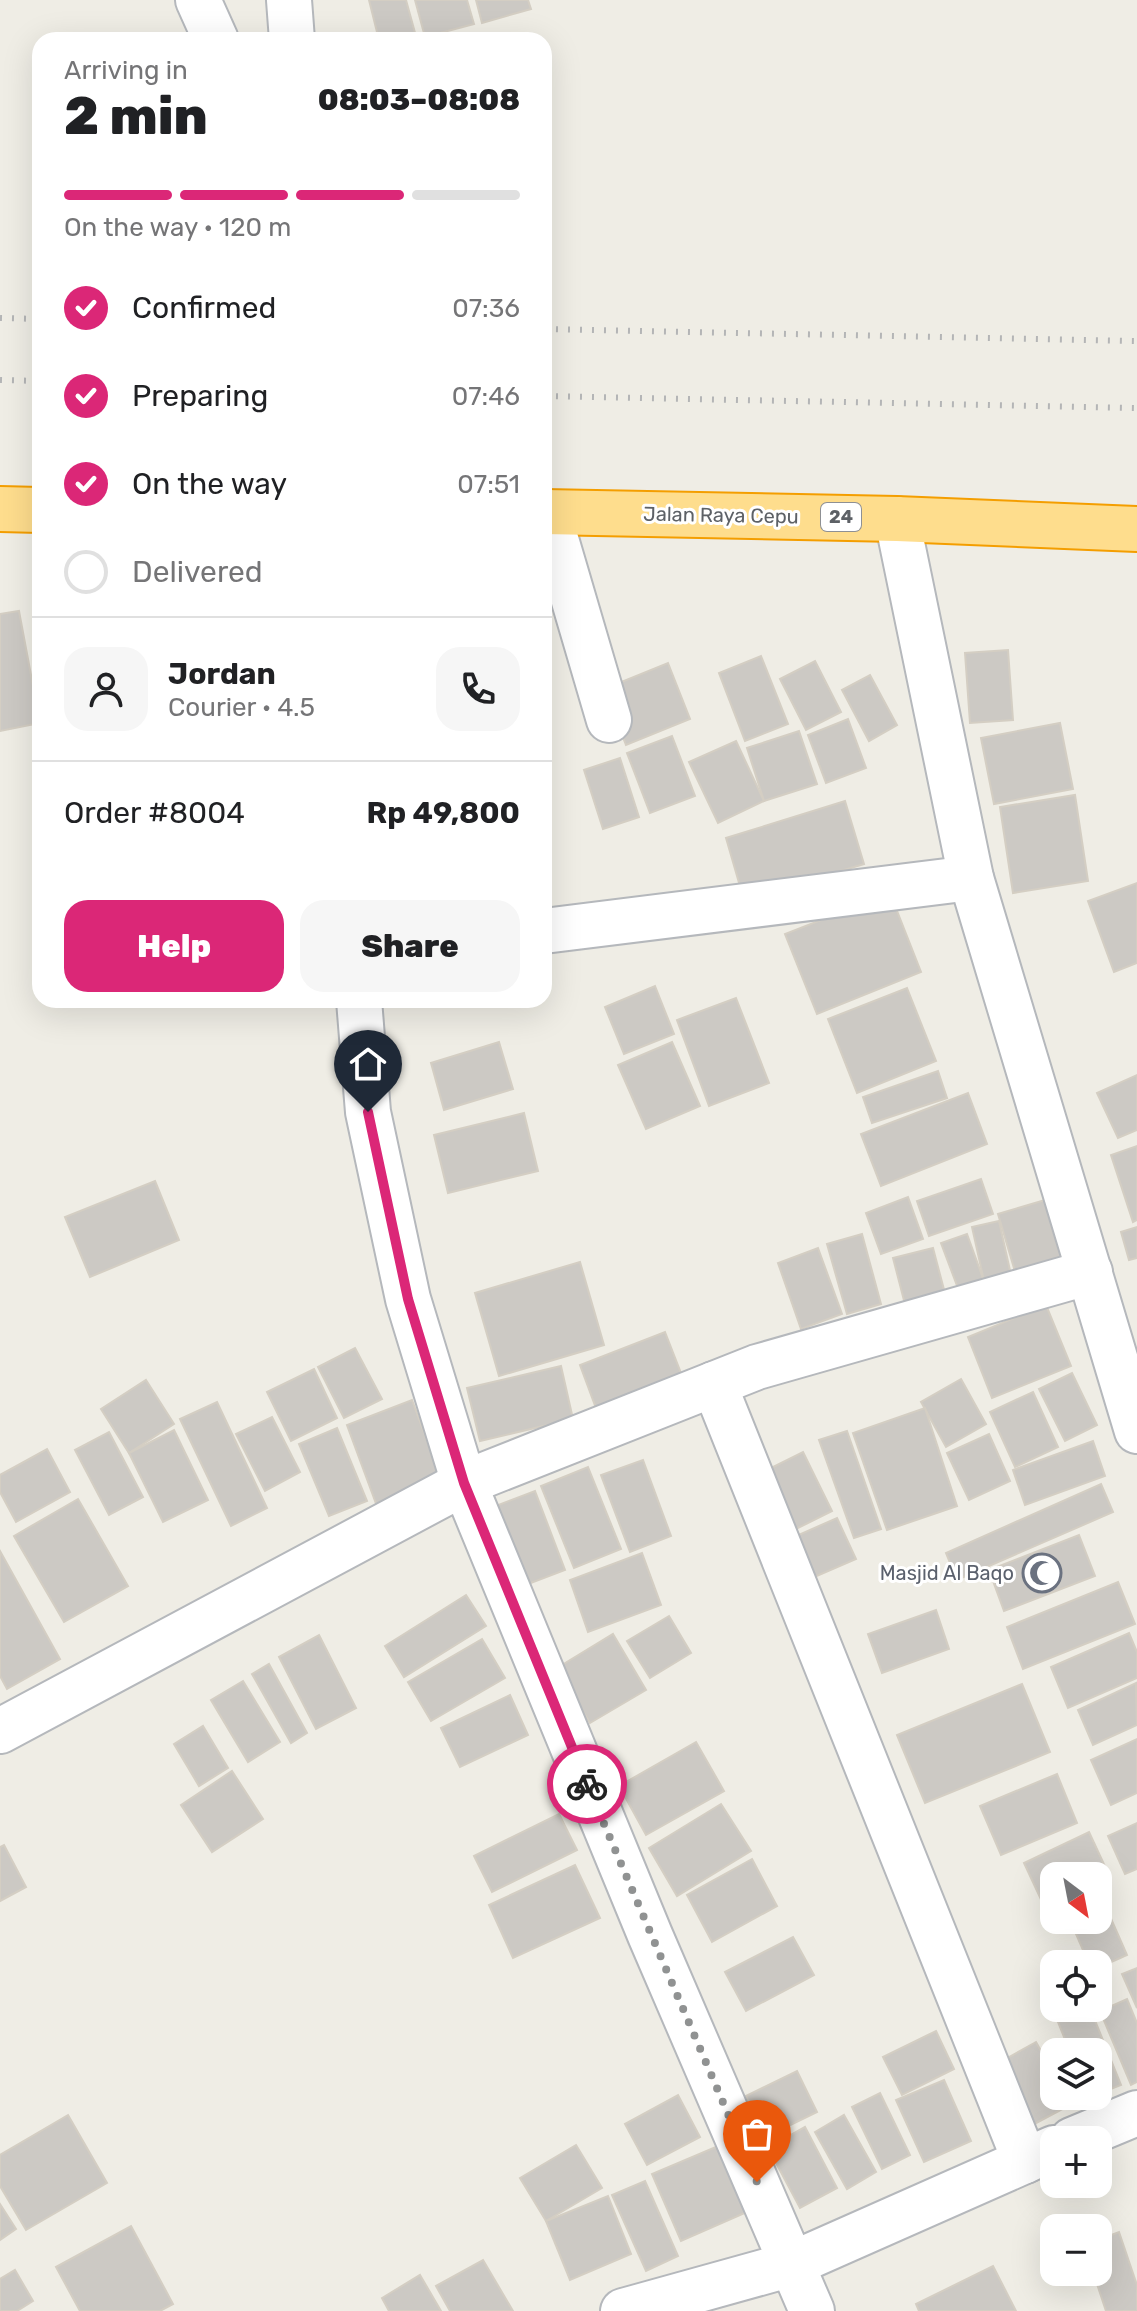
<!DOCTYPE html>
<meta charset="utf-8">
<style>
:root{--surface:#fff;--page:#f6f6f6;--text:#202124;--muted:#757577;--line:#e0e0e0;--accent:#db2777}
body{margin:0;font-family:Rubik,sans-serif;background:var(--page);color:var(--text);height:100vh;display:flex;flex-direction:column;font-size:30px;white-space:nowrap}
*{box-sizing:border-box;margin:0}
p{font-size:26px;color:var(--muted)}
.icon{flex:none;width:44px;height:44px;fill:none;stroke:currentColor;stroke-width:2;stroke-linecap:round;stroke-linejoin:round}
.map{position:relative;flex:1;overflow:hidden}
.details{position:absolute;left:32px;top:32px;width:520px;height:976px;display:flex;flex-direction:column;background:var(--surface);border-radius:24px;box-shadow:0 8px 32px #0002}
.details>*{flex:none}
.needle{width:52px;rotate:148deg}
.tools{position:absolute;left:1040px;top:1862px;display:grid;gap:16px}
.tools a{display:grid;place-items:center;width:72px;height:72px;border-radius:16px;background:var(--surface);box-shadow:0 8px 32px #0002;font-size:40px}
.pin{position:absolute;display:grid;place-items:center;width:68px;height:68px;color:#fff;margin:-82px -34px;border-radius:50% 50% 50% 0;rotate:-45deg;box-shadow:0 0 8px #0007}
.pin .icon{rotate:45deg}
.courier{position:absolute;display:grid;place-items:center;width:80px;height:80px;margin:-40px;border:6px solid #db2777;border-radius:50%;background:#fff;color:#222;box-shadow:0 2px 10px #0007}
.head em{font-style:normal;font-weight:800}
.head div{display:flex;flex-direction:column-reverse}
.head{display:flex;align-items:center;justify-content:space-between;height:136px;padding:0 32px}
h1{font-size:52px;font-weight:800;line-height:60px}
.bar{display:grid;grid-template-columns:repeat(4,1fr);gap:12px 8px;align-content:center;height:96px;padding:0 32px}
.bar i{height:10px;border-radius:6px;background:var(--line)}
.bar .active{background:var(--accent)}
.bar p{grid-column:span 4}
.line{display:flex;align-items:center;gap:20px;padding:0 32px;border-top:2px solid var(--line)}
.line div{flex:1}
.round{display:grid;place-items:center;flex:none;width:84px;height:84px;border-radius:24px;background:var(--page)}
ol{padding:0 32px;list-style:none}
li{display:flex;align-items:center;gap:24px;height:88px}
li p{margin-inline-start:auto}
li .icon{padding:8px;border-radius:50%;background:var(--accent);color:#fff;stroke-width:4}
li:last-child{color:var(--muted)}
li i{width:44px;height:44px;border:4px solid var(--line);border-radius:50%}
.primary-button{display:flex;gap:16px;margin-top:auto;padding:16px 32px}
.primary-button a{flex:1;height:92px;border-radius:24px;background:var(--accent);color:#fff;font-size:32px;font-weight:800;line-height:92px;text-align:center}
.primary-button a+a{background:var(--page);color:var(--text)}
.map>svg:first-child{display:block}
.building{fill:#ccc9c4;stroke:#d4cec3;stroke-width:2}
.lines{fill:none;stroke-linecap:round;stroke-linejoin:round}
.minor-casing{stroke:#b5b8bc;stroke-width:48}
.highway-casing{stroke:#f49e00;stroke-width:48}
.minor{stroke:#fff;stroke-width:44}
.highway{stroke:#fedd8d;stroke-width:44}
.rail{stroke:#b4b5b6;stroke-width:6;stroke-dasharray:2 10;stroke-linecap:butt}
.done{stroke:#909292;stroke-width:8;stroke-dasharray:0 14.4}
.route{stroke:#db2777;stroke-width:10}
.labels{text-anchor:middle;dominant-baseline:central;stroke-width:6;stroke-linejoin:round;paint-order:stroke}
.shield{fill:#fff;stroke:#8e9094;stroke-width:2}
.shield-label{font-size:18px;font-weight:bold;fill:#5d6166}
.street-label{font-size:20px;fill:#5d6166;stroke:#fff}
.worship-label{font-size:20px;fill:#5b616d;stroke:#fff;text-anchor:end}
</style>
<div class="map">
<svg width="1137" height="2311" viewBox="0 0 1137 2311">
<rect width="100%" height="100%" fill="#efede5"/>
<g class="building">
<path d="M369,0H406L417,40H379Z"/>
<path d="M415,0H467L474,24L425,37Z"/>
<path d="M476,0H528L531,9L482,23Z"/>
<path d="M19,611L40,723L0,731V614Z"/>
<path d="M1008,650L1013,720L970,723L965,653Z"/>
<path d="M761,656L788,724L745,741L719,673Z"/>
<path d="M815,661L841,712L806,730L780,679Z"/>
<path d="M668,663L690,719L626,745L604,689Z"/>
<path d="M870,675L897,725L869,741L842,690Z"/>
<path d="M848,719L866,768L826,783L808,735Z"/>
<path d="M1060,723L1073,789L994,804L981,738Z"/>
<path d="M799,731L817,784L764,801L747,748Z"/>
<path d="M672,736L695,796L650,813L627,753Z"/>
<path d="M736,741L764,801L718,823L689,762Z"/>
<path d="M620,758L639,817L603,829L584,770Z"/>
<path d="M1075,795L1088,881L1013,893L1000,807Z"/>
<path d="M845,801L864,864L744,900L726,838Z"/>
<path d="M1137,883V963L1114,972L1088,901Z"/>
<path d="M890,893L921,972L817,1014L785,934Z"/>
<path d="M655,986L674,1034L624,1054L605,1007Z"/>
<path d="M907,988L936,1061L857,1093L828,1019Z"/>
<path d="M736,998L769,1083L709,1106L677,1020Z"/>
<path d="M499,1042L513,1089L444,1110L431,1063Z"/>
<path d="M672,1042L700,1106L646,1129L618,1065Z"/>
<path d="M938,1071L947,1098L872,1123L863,1097Z"/>
<path d="M1137,1075V1130L1118,1138L1097,1093Z"/>
<path d="M968,1093L987,1144L881,1186L861,1134Z"/>
<path d="M524,1113L538,1171L448,1193L434,1135Z"/>
<path d="M1137,1146V1220L1133,1222L1111,1155Z"/>
<path d="M981,1179L993,1214L929,1236L917,1201Z"/>
<path d="M155,1181L179,1240L90,1277L65,1217Z"/>
<path d="M908,1197L923,1239L881,1254L866,1213Z"/>
<path d="M1045,1200L1063,1261L1016,1275L998,1214Z"/>
<path d="M999,1221L1011,1275L984,1281L972,1227Z"/>
<path d="M1137,1227V1258L1129,1260L1121,1232Z"/>
<path d="M862,1234L881,1304L847,1314L827,1244Z"/>
<path d="M967,1234L984,1281L959,1291L941,1243Z"/>
<path d="M818,1248L842,1314L801,1329L778,1263Z"/>
<path d="M933,1248L947,1301L907,1312L893,1258Z"/>
<path d="M580,1262L604,1345L499,1376L475,1293Z"/>
<path d="M1046,1305L1071,1366L992,1398L968,1337Z"/>
<path d="M665,1332L686,1386L600,1419L580,1365Z"/>
<path d="M355,1348L382,1399L344,1418L318,1367Z"/>
<path d="M561,1366L573,1419L480,1441L467,1388Z"/>
<path d="M314,1369L337,1418L291,1441L267,1392Z"/>
<path d="M1072,1373L1097,1425L1065,1441L1039,1389Z"/>
<path d="M961,1379L986,1424L946,1447L921,1402Z"/>
<path d="M146,1380L174,1424L129,1453L101,1409Z"/>
<path d="M1033,1392L1058,1447L1015,1467L990,1412Z"/>
<path d="M412,1400L443,1484L378,1509L347,1425Z"/>
<path d="M217,1402L267,1508L231,1526L180,1419Z"/>
<path d="M925,1408L957,1506L887,1530L853,1433Z"/>
<path d="M272,1417L300,1472L265,1491L236,1434Z"/>
<path d="M337,1428L367,1501L329,1516L299,1444Z"/>
<path d="M174,1430L208,1500L163,1522L129,1453Z"/>
<path d="M847,1431L881,1529L854,1538L819,1440Z"/>
<path d="M109,1432L143,1497L109,1515L75,1450Z"/>
<path d="M989,1434L1010,1481L969,1500L947,1453Z"/>
<path d="M1093,1441L1105,1476L1025,1505L1013,1470Z"/>
<path d="M47,1449L70,1492L16,1522L0,1492V1475Z"/>
<path d="M803,1452L832,1511L794,1530L765,1471Z"/>
<path d="M643,1460L671,1536L630,1552L601,1475Z"/>
<path d="M588,1467L621,1549L574,1568L541,1486Z"/>
<path d="M1101,1484L1113,1512L957,1580L946,1553Z"/>
<path d="M535,1491L565,1570L523,1586L493,1507Z"/>
<path d="M78,1499L128,1586L64,1622L14,1536Z"/>
<path d="M837,1518L856,1559L803,1582L785,1541Z"/>
<path d="M1079,1535L1095,1576L1004,1611L989,1570Z"/>
<path d="M0,1551L60,1659L7,1689L0,1676Z"/>
<path d="M642,1553L661,1605L588,1632L570,1580Z"/>
<path d="M1118,1582L1135,1624L1023,1669L1007,1627Z"/>
<path d="M466,1595L486,1626L404,1677L385,1646Z"/>
<path d="M936,1610L949,1649L882,1673L868,1634Z"/>
<path d="M669,1616L691,1653L650,1678L627,1641Z"/>
<path d="M1129,1633L1137,1652V1678L1068,1708L1051,1667Z"/>
<path d="M613,1634L646,1690L590,1723L557,1668Z"/>
<path d="M319,1635L356,1708L316,1729L279,1657Z"/>
<path d="M482,1639L505,1678L431,1721L408,1682Z"/>
<path d="M269,1664L307,1733L291,1743L252,1674Z"/>
<path d="M243,1681L280,1742L248,1762L211,1700Z"/>
<path d="M1136,1683L1137,1725L1093,1745L1078,1710Z"/>
<path d="M1022,1684L1050,1752L925,1803L897,1735Z"/>
<path d="M510,1695L528,1735L460,1767L441,1728Z"/>
<path d="M203,1726L228,1768L199,1786L174,1744Z"/>
<path d="M1137,1739V1793L1111,1805L1091,1760Z"/>
<path d="M696,1742L724,1791L646,1835L619,1786Z"/>
<path d="M232,1771L263,1819L212,1852L181,1805Z"/>
<path d="M1057,1774L1077,1823L1001,1855L980,1806Z"/>
<path d="M721,1804L751,1851L677,1896L649,1848Z"/>
<path d="M559,1814L577,1850L492,1892L474,1856Z"/>
<path d="M1137,1823V1869L1125,1874L1108,1836Z"/>
<path d="M1089,1832L1109,1875L1098,1881V1876H1054V1902L1044,1906L1024,1863Z"/>
<path d="M4,1845L26,1887L0,1901V1847Z"/>
<path d="M752,1859L777,1906L712,1942L687,1895Z"/>
<path d="M575,1865L600,1918L513,1958L489,1905Z"/>
<path d="M1105,1905L1127,1955L1098,1968V1964H1089L1070,1920H1098V1908Z"/>
<path d="M793,1937L814,1975L746,2011L725,1972Z"/>
<path d="M1137,1968V2008L1122,1974Z"/>
<path d="M1127,1999L1137,2023V2082L1131,2085L1100,2011Z"/>
<path d="M1052,2007L1090,2008L1121,2085L1098,2094V2052H1070Z"/>
<path d="M936,2031L954,2069L902,2095L883,2057Z"/>
<path d="M1036,2042L1054,2074V2096H1066L1070,2105L1029,2127L995,2065Z"/>
<path d="M797,2071L817,2112L766,2137L746,2096Z"/>
<path d="M944,2080L971,2141L924,2162L896,2100Z"/>
<path d="M880,2093L910,2155L882,2169L852,2107Z"/>
<path d="M678,2095L700,2137L647,2165L625,2124Z"/>
<path d="M68,2115L107,2183L26,2230L0,2186V2155Z"/>
<path d="M844,2115L876,2172L847,2189L815,2132Z"/>
<path d="M805,2127L837,2188L800,2208L768,2148Z"/>
<path d="M576,2145L602,2188L546,2221L520,2178Z"/>
<path d="M718,2146L747,2212L681,2241L652,2174Z"/>
<path d="M645,2181L678,2256L646,2271L612,2195Z"/>
<path d="M608,2196L631,2254L570,2280L546,2221Z"/>
<path d="M0,2204L16,2229L0,2240Z"/>
<path d="M131,2226L173,2304L160,2311H80L56,2267Z"/>
<path d="M1119,2232L1137,2285V2311H1106L1093,2272H1098V2240Z"/>
<path d="M483,2260L513,2311H450L436,2286Z"/>
<path d="M993,2266L1016,2311H919L916,2304Z"/>
<path d="M15,2270L33,2301L17,2311H0V2279Z"/>
<path d="M420,2275L441,2311H389L382,2298Z"/>
</g>
<g class="lines">
<g class="minor-casing">
<g id="minor">
<path d="M198,0L216,40"/>
<path d="M289,0L292,40"/>
<path d="M548,512L609,720"/>
<path d="M897,519L971,878L1137,1431"/>
<path d="M544,931L971,878"/>
<path d="M359,1000L368,1112L408,1299L464,1483L650,1935L812,2311"/>
<path d="M714,1384L1025,2161"/>
<path d="M0,1731L464,1483L757,1367L1090,1272"/>
<path d="M1072,2140L1137,2113"/>
<path d="M623,2311L792,2264L1054,2148"/>
</g>
</g>
<g class="highway-casing">
<g id="highway">
<path d="M0,509L40,510"/>
<path d="M544,512L897,519L1137,529"/>
</g>
</g>
<use href="#minor" class="minor"/>
<use href="#highway" class="highway"/>
<g class="rail">
<path d="M0,318L40,319"/>
<path d="M544,329L1137,341"/>
<path d="M0,380L40,381"/>
<path d="M544,396L1137,408"/>
</g>
</g>
<g class="lines">
<path class="done" d="M587,1784L757,2182"/>
<path class="route" d="M368,1112L408,1299L464,1483L587,1784"/>
</g>
<defs>
<g id="mosque-ring" transform="scale(2)"><circle r="9.5" fill="#fff" stroke="#6b7280" stroke-width="1.5"/><path d="M3.5-4.9A6 6 0 1 0 3.5 4.9A5 5 0 1 1 3.5-4.9Z" fill="#6b7280"/></g>
</defs>
<g fill-rule="evenodd">
<use href="#mosque-ring" x="1042" y="1573"/>
</g>
<g class="labels">
<rect class="shield" x="821" y="503" width="40" height="28" rx="6"/>
<g class="shield-label">
<text x="841" y="517">24</text>
</g>
<g class="street-label">
<text transform="translate(721 515) rotate(1)">Jalan Raya Cepu</text>
</g>
<g class="worship-label">
<text x="1014" y="1573">Masjid Al Baqo</text>
</g>
</g>
</svg>
<div class="tools">
<a><svg class="needle" viewBox="-14 -14 28 28"><path d="M0-13l5 13h-10z" fill="#e53935"/><path d="M0 13l5-13h-10z" fill="#757577"/></svg></a>
<a><svg class="icon" aria-label="locate" viewBox="0 0 24 24"><circle cx="12" cy="12" r="6"/><path d="M12 2v4M12 18v4M2 12h4M18 12h4"/></svg></a>
<a><svg class="icon" aria-label="layers" viewBox="0 0 24 24"><path d="M12 4l9 5-9 5-9-5zM3 14l9 5 9-5"/></svg></a>
<a>+</a>
<a>−</a>
</div>
<div class="pin" style="left:757px;top:2182px;background:#ea580c"><svg class="icon" aria-label="bag" viewBox="0 0 24 24"><path d="M5 8h14l-1 12H6zM9 8a3 3 0 0 1 6 0"/></svg></div>
<div class="pin" style="left:368px;top:1112px;background:#1f2937"><svg class="icon" aria-label="home" viewBox="0 0 24 24"><path d="M3 11l9-7 9 7M6 9v11h12V9"/></svg></div>
<div class="courier" style="left:587px;top:1784px"><svg class="icon" aria-label="bike" viewBox="0 0 24 24"><circle cx="6" cy="16" r="4"/><circle cx="18" cy="16" r="4"/><path d="M6 16l4-8h5l3 8M10 8l3 8H6M13 5h3"/></svg></div>
<section class="details">
<div class="head"><div><h1>2 min</h1><p>Arriving in</p></div><em>08:03–08:08</em></div>
<div class="bar"><i class="active"></i><i class="active"></i><i class="active"></i><i></i><p>On the way · 120 m</p></div>
<ol>
<li><svg class="icon" aria-label="check" viewBox="0 0 24 24"><path d="M5 12l5 5 9-10"/></svg>Confirmed<p>07:36</p></li>
<li><svg class="icon" aria-label="check" viewBox="0 0 24 24"><path d="M5 12l5 5 9-10"/></svg>Preparing<p>07:46</p></li>
<li><svg class="icon" aria-label="check" viewBox="0 0 24 24"><path d="M5 12l5 5 9-10"/></svg>On the way<p>07:51</p></li>
<li><i></i>Delivered</li>
</ol>
<div class="line" style="height:144px"><a class="round"><svg class="icon" aria-label="person" viewBox="0 0 24 24"><circle cx="12" cy="8" r="4"/><path d="M4 21q1-7 8-7t8 7"/></svg></a><div><b>Jordan</b><p>Courier · 4.5</p></div><a class="round"><svg class="icon" aria-label="phone" viewBox="0 0 24 24"><path d="M5 4h4l2 5-3 2q2 4 5 5l2-3 5 2v4C11 20 4 13 5 4z"/></svg></a></div>
<div class="line" style="height:104px"><div>Order #8004</div><b>Rp 49,800</b></div>
<div class="primary-button"><a>Help</a><a>Share</a></div>
</section>
</div>
